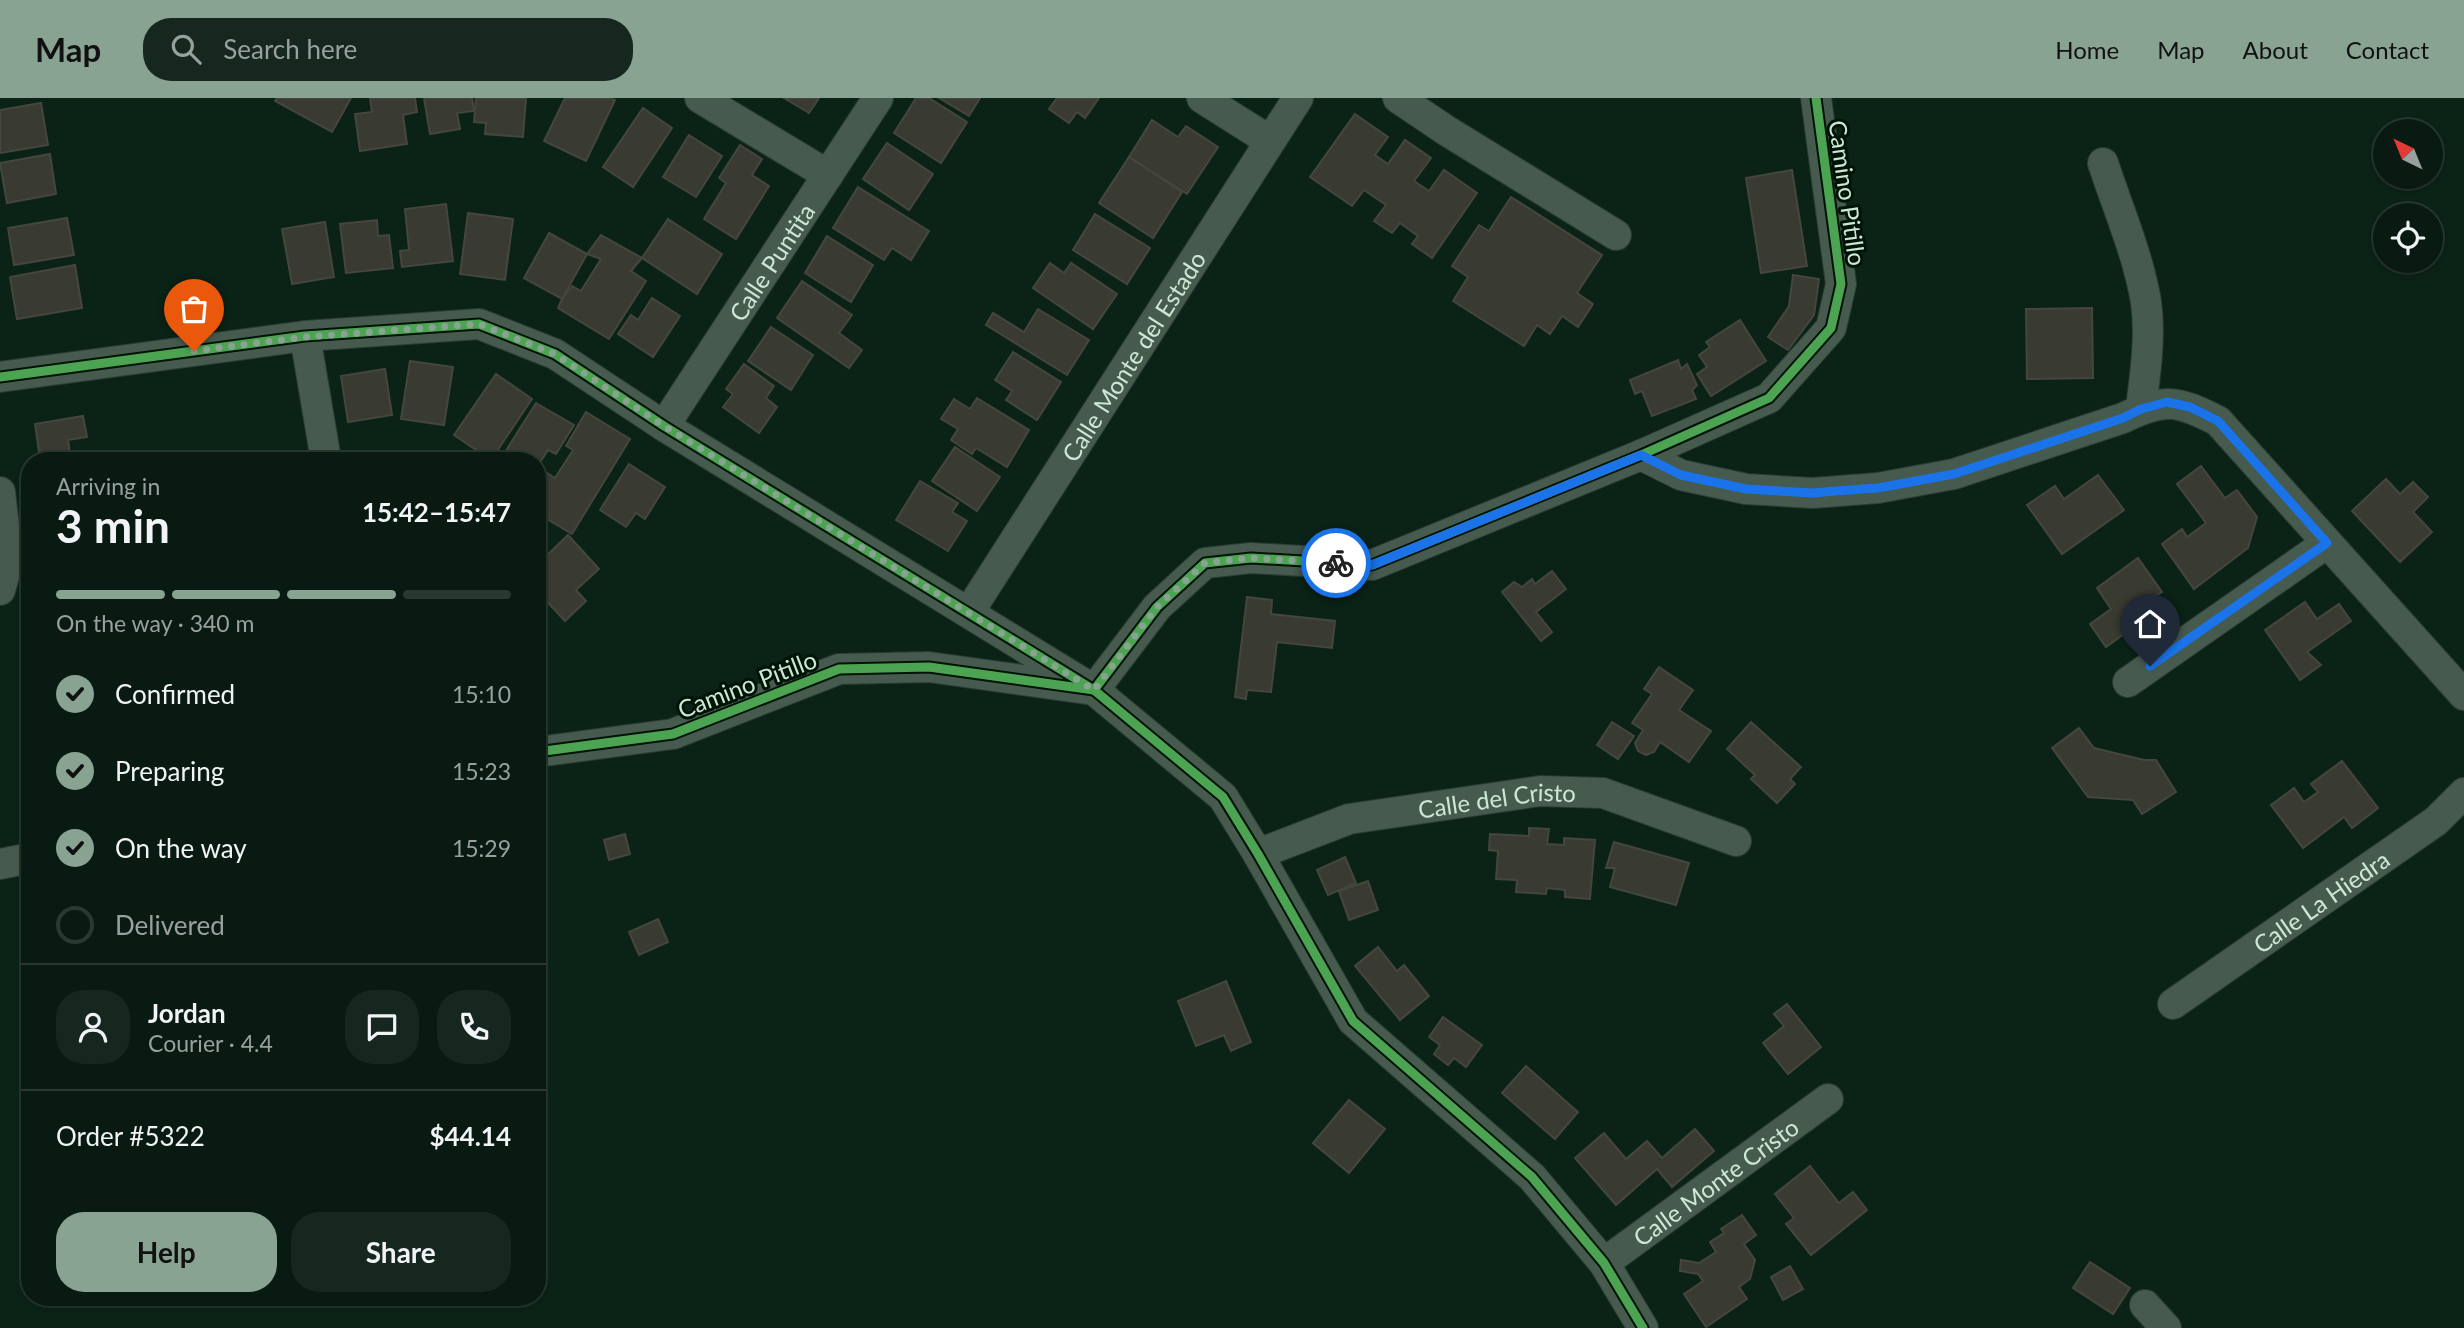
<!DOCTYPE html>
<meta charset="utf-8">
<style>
:root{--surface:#081a11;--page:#16271f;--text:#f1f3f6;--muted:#98a19f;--line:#293831;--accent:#88a392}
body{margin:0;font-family:Lato,sans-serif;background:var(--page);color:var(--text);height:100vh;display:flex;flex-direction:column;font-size:26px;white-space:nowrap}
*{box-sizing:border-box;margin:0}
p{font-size:23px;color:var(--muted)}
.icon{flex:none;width:38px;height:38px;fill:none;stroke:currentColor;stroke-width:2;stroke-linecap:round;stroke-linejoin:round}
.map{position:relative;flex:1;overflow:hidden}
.drawer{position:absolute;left:21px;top:354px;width:525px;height:854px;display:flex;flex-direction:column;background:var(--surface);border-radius:28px;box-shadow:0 2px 5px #0004,0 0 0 2px var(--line)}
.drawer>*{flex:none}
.needle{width:46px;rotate:317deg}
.controls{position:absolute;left:2373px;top:21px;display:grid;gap:14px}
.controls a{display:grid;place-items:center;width:70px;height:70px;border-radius:50%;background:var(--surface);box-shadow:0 2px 5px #0004,0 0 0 2px var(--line);font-size:35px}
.pin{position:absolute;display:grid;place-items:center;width:60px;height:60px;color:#fff;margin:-72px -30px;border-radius:50% 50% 50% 0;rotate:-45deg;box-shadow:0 0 7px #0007}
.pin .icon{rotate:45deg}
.courier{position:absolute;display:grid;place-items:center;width:70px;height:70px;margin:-35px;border:5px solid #1a73e8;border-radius:50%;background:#fff;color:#222;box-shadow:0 2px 9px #0007}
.overview em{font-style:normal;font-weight:700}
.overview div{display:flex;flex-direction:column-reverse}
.overview{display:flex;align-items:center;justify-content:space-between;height:119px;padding:0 35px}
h1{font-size:46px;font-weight:700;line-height:52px}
.bar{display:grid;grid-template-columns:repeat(4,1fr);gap:10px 7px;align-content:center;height:84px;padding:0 35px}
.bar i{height:9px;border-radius:5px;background:var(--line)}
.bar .current{background:var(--accent)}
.bar p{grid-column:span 4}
.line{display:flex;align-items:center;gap:18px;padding:0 35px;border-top:2px solid var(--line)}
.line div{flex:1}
.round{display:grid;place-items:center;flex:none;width:74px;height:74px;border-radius:28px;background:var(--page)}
ol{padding:0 35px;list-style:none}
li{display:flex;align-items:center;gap:21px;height:77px}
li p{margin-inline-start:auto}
li .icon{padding:7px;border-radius:50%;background:var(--accent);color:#111;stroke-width:4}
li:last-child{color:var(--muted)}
li i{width:38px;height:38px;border:4px solid var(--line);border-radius:50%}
.button{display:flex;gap:14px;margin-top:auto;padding:14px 35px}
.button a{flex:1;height:80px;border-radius:28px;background:var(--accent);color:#111;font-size:28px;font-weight:700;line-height:80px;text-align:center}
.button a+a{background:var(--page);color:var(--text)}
header{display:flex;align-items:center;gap:42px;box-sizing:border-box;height:98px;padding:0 35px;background:var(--accent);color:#111}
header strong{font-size:33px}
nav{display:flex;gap:38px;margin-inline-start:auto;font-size:24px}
.search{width:490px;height:63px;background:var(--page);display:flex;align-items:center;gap:18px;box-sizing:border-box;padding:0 24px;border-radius:28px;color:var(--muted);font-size:26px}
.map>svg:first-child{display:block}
.building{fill:#393a31;stroke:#45463d;stroke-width:2}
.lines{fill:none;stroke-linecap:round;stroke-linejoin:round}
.minor-casing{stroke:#2b3d33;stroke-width:32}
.minor{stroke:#465a4e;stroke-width:30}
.cycleway-casing{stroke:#001307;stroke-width:13}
.cycleway{stroke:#4ca352;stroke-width:9}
.done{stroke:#88a392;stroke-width:7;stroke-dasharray:0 12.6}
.route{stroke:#1a73e8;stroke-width:9}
.labels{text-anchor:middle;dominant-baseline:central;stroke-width:6;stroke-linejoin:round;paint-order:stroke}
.street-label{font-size:24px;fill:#cce8d5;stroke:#001307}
</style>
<header>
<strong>Map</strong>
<div class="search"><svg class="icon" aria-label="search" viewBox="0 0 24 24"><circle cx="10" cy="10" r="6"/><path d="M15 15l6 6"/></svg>Search here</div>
<nav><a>Home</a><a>Map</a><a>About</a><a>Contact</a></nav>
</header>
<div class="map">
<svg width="2464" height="1230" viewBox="0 0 2464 1230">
<rect width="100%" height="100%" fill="#0b2317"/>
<g class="building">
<path d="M277,0H351L332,34L275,3Z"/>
<path d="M370,0H415L417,14L403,17L407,46L360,53L355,16L372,14Z"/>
<path d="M424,0H472L474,13L457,15L460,31L430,36Z"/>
<path d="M476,0H526L523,39L485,36L486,25L474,24Z"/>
<path d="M565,0H610L615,2L586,63L544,43Z"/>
<path d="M784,0H819L809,15Z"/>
<path d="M916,0H929L967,24L941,65L894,35Z"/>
<path d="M939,0H980L969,18Z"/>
<path d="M1057,0H1099L1085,20L1077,14L1069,25L1049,11Z"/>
<path d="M41,5L48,47L0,55V12Z"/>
<path d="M643,10L672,30L633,89L603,69Z"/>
<path d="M1355,16L1388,39L1375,57L1388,66L1405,42L1431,60L1414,83L1429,93L1444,72L1477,95L1432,160L1412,146L1418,138L1400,125L1392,135L1374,123L1386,107L1364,92L1352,108L1310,79Z"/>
<path d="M1152,22L1178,39L1186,28L1218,49L1187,96L1129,59Z"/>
<path d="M689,37L722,58L696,99L663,79Z"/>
<path d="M887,45L933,76L909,112L863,81Z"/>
<path d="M740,47L762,61L752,77L769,88L736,141L704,121L726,85L719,80Z"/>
<path d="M50,56L56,96L7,105L0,65Z"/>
<path d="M1129,59L1182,94L1153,140L1099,105Z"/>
<path d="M1792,72L1807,168L1761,175L1746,80Z"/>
<path d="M858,89L929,133L911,162L892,150L884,162L833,130Z"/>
<path d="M1511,99L1602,157L1577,195L1593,206L1578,229L1562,218L1550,236L1537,227L1524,248L1453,203L1468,179L1452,168L1479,127L1489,133Z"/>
<path d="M446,106L453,163L402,169L400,153L409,152L405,111Z"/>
<path d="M468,115L513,121L505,182L460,176Z"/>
<path d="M1095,116L1150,150L1127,186L1073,152Z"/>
<path d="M67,120L74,157L14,167L8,130Z"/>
<path d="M668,121L722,156L697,196L642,160Z"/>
<path d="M377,122L378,138L389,137L393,170L346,175L340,126Z"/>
<path d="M325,124L334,179L292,186L282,131Z"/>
<path d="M549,135L587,156L562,201L524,180Z"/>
<path d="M601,137L642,160L631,173L646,183L609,241L558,210L562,201L572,188L581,193L601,161L587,156Z"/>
<path d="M827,138L873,167L851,204L805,175Z"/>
<path d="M1050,165L1064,175L1071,165L1117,196L1093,231L1033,190Z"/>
<path d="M75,167L82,210L17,221L10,179Z"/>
<path d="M1793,177L1819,181L1814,217L1788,252L1768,239L1789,208Z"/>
<path d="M802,183L852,217L839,235L862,252L849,270L777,220Z"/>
<path d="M652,200L680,218L653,259L618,236L631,217L638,222Z"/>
<path d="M2092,210L2093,280L2027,281L2026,211Z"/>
<path d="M1038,211L1089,242L1067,277L986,227L993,215L1024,234Z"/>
<path d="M1740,222L1766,263L1711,298L1697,276L1707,269L1699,257L1710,249L1706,244Z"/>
<path d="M771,229L813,257L791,292L748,263Z"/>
<path d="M1013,254L1061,284L1037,322L1006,302L1012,293L995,282Z"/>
<path d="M1678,262L1681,271L1687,266L1697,287L1692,292L1696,301L1652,318L1642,293L1635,296L1630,282Z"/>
<path d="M410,263L453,269L444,327L401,321Z"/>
<path d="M744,266L774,288L766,300L777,309L759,335L723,309L733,296L726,291Z"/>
<path d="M385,271L392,317L348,324L341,278Z"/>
<path d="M496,276L532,301L491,362L454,337Z"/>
<path d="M977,300L1029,332L1007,369L976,350L972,356L951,342L958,331L941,321L954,301L970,311Z"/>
<path d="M536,305L574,327L556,356L548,352L537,369V362H525L507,351Z"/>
<path d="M586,314L630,341L572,436L537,415V380L542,372L555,380L573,352L566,348Z"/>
<path d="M83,318L87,339L68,342L70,357L40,361L35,326Z"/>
<path d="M955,349L1000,379L977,413L932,383Z"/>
<path d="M629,366L665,389L645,421L636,415L626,429L600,412Z"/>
<path d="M2201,368L2225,400L2237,392L2257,419L2248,450L2194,491L2162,446L2182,431L2187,439L2206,425L2177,386Z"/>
<path d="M2098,377L2124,412L2062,456L2027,407L2055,388L2064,401Z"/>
<path d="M2386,381L2400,396L2413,384L2428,399L2413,414L2432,434L2400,464L2352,413Z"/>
<path d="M920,383L958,405L952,414L967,423L948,453L896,422Z"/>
<path d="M568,437L599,471L576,492L586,503L565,523L539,495L545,489L537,480V467Z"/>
<path d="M2138,460L2162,494L2151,501L2158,511L2106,549L2090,526L2111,511L2097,490Z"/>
<path d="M1552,473L1566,491L1536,514L1552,534L1541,543L1502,494L1514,484L1522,489L1532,481L1535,486Z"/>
<path d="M1247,499L1272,502L1271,516L1335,523L1332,550L1277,544L1271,594L1247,592L1246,601L1235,599Z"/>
<path d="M2305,504L2317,521L2339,506L2351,523L2307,554L2321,567L2300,582L2265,532Z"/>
<path d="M1659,569L1693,592L1679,612L1711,633L1689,664L1660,644L1654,654L1646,657L1638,653L1635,645L1643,632L1632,625L1652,596L1644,591Z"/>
<path d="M1612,624L1634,638L1618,661L1597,647Z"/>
<path d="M1751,624L1801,669L1790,681L1795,686L1777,705L1751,681L1755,677L1727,651Z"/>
<path d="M2079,630L2094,650L2144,662H2156L2176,694L2142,716L2133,702L2088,699L2052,650Z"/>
<path d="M2342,663L2378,710L2352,730L2344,719L2303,750L2271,707L2294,690L2304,704L2318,694L2311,686Z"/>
<path d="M1529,730L1549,731L1547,746L1564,747V740L1595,742L1590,801L1565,799V792L1547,790L1546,796L1516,794L1517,782L1496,781L1498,753L1489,752L1490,736L1529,738Z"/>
<path d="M625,736L630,756L609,762L604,742Z"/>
<path d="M1614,744L1689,765L1676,807L1610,789L1615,770H1606Z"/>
<path d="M1345,759L1356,785L1328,797L1317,772Z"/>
<path d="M1368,783L1378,812L1349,822L1339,793Z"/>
<path d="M30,807V841H25L20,808Z"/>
<path d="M658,821L668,844L639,857L629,834Z"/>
<path d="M1378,849L1397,873L1404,867L1429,898L1400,922L1355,868Z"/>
<path d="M1226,883L1251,944L1231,953L1224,937L1196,948L1178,903Z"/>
<path d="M1787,906L1821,949L1788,976L1763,945L1784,928L1774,916Z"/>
<path d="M1443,919L1482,947L1466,969L1454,960L1448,967L1434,956L1440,947L1429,939Z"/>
<path d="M1526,968L1578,1014L1555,1041L1502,995Z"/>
<path d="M1349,1002L1385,1031L1349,1075L1313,1045Z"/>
<path d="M1695,1031L1714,1053L1672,1089L1657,1071L1616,1107L1575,1060L1604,1035L1626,1061L1647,1043L1662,1060Z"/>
<path d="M1810,1068L1839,1105L1853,1094L1867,1112L1811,1157L1786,1126L1794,1120L1775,1096Z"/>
<path d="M1742,1117L1756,1137L1744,1146L1755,1162L1750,1181L1739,1189L1747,1201L1706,1229L1684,1196L1703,1183L1698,1176L1680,1173L1681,1162L1699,1165L1716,1154L1710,1144L1724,1135L1721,1131Z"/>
<path d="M2090,1164L2130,1190L2113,1216L2073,1190Z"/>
<path d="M1790,1168L1803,1191L1783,1202L1771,1179Z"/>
</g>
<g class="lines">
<g class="minor-casing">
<g id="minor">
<path d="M700,0L828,77"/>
<path d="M1202,0L1270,43"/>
<path d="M1398,0L1447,33L1616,137"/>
<path d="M2103,65C2118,111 2138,156 2146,204C2151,239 2145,276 2141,311"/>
<path d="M305,238L326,362"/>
<path d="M0,279L305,238L479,226L555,256L664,328L1094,592L1223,699L1258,756L1353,923L1532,1079L1604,1165L1643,1230"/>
<path id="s1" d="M664,328L878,0"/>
<path d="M1641,357L1681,377L1746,391L1813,395L1878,390L1954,376L2123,320C2165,300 2177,302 2218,323L2464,597"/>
<path d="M0,394L8,463L0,492"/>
<path id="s2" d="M969,514L1298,0"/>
<path d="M2128,584L2327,445"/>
<path d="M537,654L673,636L839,571L929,569L1094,592L1157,509L1205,465L1251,460L1372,467L1641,357L1769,300L1831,230L1841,186L1816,0"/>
<path id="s3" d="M1258,756L1349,721L1540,693L1603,695L1736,743"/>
<path d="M0,766L30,760"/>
<path id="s4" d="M2173,906L2436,723L2464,695"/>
<path id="s5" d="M1604,1165L1828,1001"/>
<path d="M2145,1207L2166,1230"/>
</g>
</g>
<use href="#minor" class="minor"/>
<g class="cycleway-casing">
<g id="cycleway">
<path d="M0,279L305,238L479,226L555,256L664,328L1094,592L1223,699L1258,756L1353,923L1532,1079L1604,1165L1643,1230"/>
<path d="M537,654L673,636L839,571L929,569L1094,592L1157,509L1205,465L1251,460L1372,467L1641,357L1769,300L1831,230L1841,186L1816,0"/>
</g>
</g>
<use href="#cycleway" class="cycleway"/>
</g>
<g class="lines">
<path class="done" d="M194,253L305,239L479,226L555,256L664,328L1094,592L1157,509L1205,465L1251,460L1336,465"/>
<path class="route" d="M1336,465L1372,467L1641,357L1681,377L1746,391L1813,395L1835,393L1878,390L1954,376L2123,320L2141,311L2167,304L2190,309L2218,323L2327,445L2150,568"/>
</g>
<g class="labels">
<g class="street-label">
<text transform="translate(1848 95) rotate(82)">Camino Pitillo</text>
<text stroke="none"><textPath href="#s1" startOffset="196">Calle Puntita</textPath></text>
<text stroke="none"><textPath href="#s2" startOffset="304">Calle Monte del Estado</textPath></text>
<text transform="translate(747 586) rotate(-21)">Camino Pitillo</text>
<text stroke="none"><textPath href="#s3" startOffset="247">Calle del Cristo</textPath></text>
<text stroke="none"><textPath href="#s4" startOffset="180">Calle La Hiedra</textPath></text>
<text stroke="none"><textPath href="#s5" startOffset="138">Calle Monte Cristo</textPath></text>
</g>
</g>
</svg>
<div class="controls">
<a><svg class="needle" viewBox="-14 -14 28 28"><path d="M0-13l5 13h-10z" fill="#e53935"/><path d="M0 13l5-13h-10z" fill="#98a19f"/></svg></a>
<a><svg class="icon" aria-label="locate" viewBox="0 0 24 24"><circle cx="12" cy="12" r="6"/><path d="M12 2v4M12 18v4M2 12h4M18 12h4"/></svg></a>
</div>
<div class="pin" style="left:194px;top:253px;background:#ea580c"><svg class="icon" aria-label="bag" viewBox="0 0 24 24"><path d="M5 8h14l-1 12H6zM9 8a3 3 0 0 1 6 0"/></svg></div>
<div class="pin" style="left:2150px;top:568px;background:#1f2937"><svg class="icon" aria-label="home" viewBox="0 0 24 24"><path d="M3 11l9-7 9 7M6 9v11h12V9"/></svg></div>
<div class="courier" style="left:1336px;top:465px"><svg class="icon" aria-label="bike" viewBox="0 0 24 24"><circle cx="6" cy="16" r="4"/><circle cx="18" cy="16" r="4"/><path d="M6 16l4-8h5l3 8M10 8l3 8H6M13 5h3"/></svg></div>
<section class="drawer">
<div class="overview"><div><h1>3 min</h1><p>Arriving in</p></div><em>15:42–15:47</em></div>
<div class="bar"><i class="current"></i><i class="current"></i><i class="current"></i><i></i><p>On the way · 340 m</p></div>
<ol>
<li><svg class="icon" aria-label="check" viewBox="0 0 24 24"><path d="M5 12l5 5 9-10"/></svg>Confirmed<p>15:10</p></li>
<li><svg class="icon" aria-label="check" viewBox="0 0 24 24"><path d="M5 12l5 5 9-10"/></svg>Preparing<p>15:23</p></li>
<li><svg class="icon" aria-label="check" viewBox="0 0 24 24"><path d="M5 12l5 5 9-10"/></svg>On the way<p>15:29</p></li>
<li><i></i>Delivered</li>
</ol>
<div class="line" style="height:126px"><a class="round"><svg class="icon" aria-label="person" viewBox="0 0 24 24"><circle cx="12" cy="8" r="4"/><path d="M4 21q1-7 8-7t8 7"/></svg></a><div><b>Jordan</b><p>Courier · 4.4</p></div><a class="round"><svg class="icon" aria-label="chat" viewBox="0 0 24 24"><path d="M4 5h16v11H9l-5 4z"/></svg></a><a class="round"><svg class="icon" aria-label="phone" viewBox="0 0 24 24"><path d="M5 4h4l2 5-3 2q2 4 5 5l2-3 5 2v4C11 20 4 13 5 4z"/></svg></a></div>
<div class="line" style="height:91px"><div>Order #5322</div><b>$44.14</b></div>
<div class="button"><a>Help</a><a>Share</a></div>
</section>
</div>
